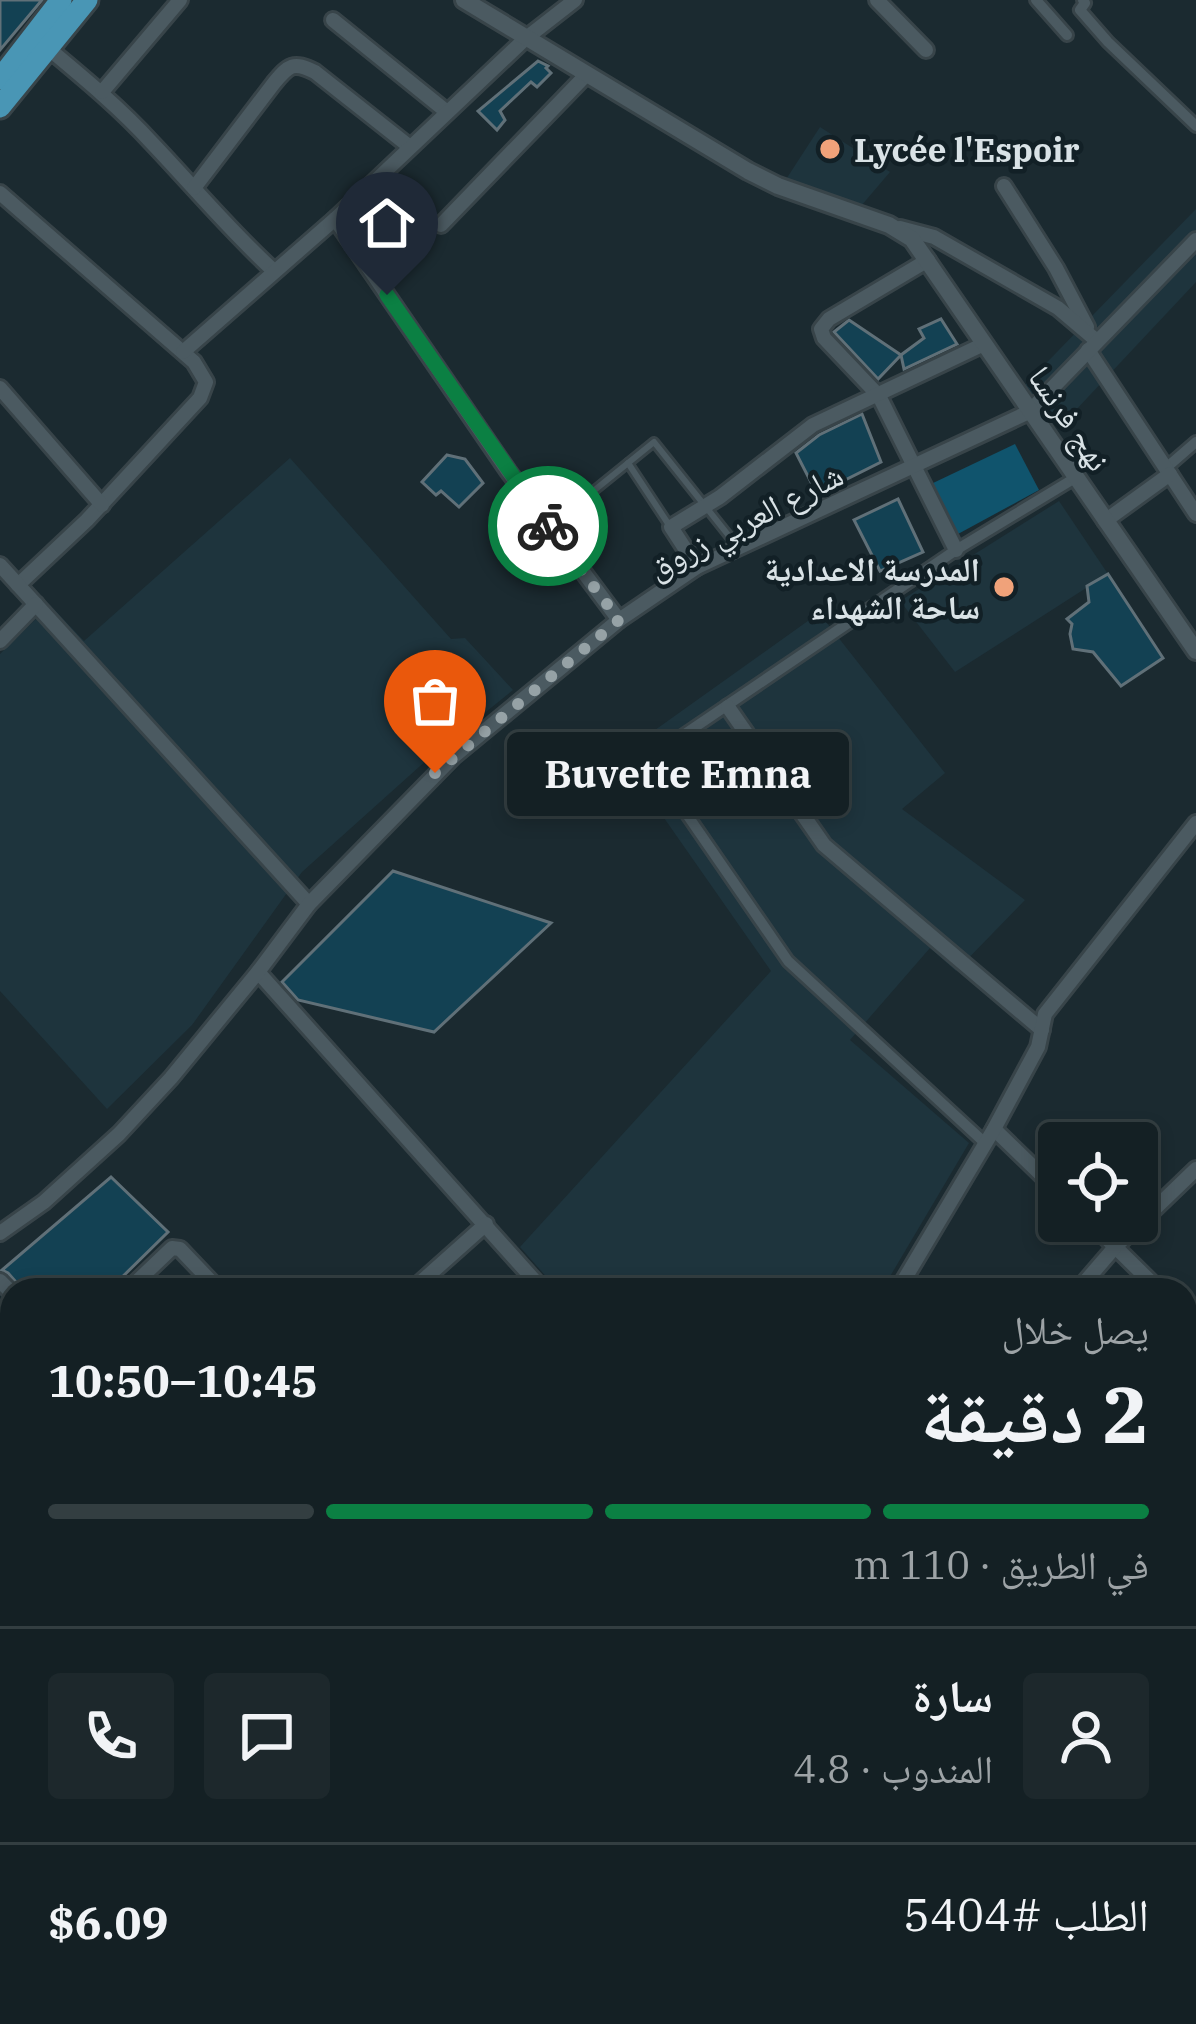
<!DOCTYPE html>
<html lang="ar">
<meta charset="utf-8">
<style>
:root{--surface:#142024;--page:#1d282c;--text:#f1f3f6;--muted:#9da3a6;--line:#333e41;--accent:#0b8043}
body{margin:0;font-family:"IBM Plex Serif","Noto Naskh Arabic",serif;background:var(--page);color:var(--text);direction:rtl;height:100vh;display:flex;flex-direction:column;font-size:45px;white-space:nowrap}
*{box-sizing:border-box;margin:0}
p{font-size:39px;color:var(--muted)}
.icon{flex:none;width:66px;height:66px;fill:none;stroke:currentColor;stroke-width:2;stroke-linecap:round;stroke-linejoin:round}
.map{position:relative;flex:1;overflow:hidden;direction:ltr}
.sheet{position:absolute;left:0px;top:1278px;width:1197px;height:747px;display:flex;flex-direction:column;background:var(--surface);border-radius:36px 36px 0 0;box-shadow:0 6px 18px #0003,0 0 0 3px var(--line);direction:rtl}
.sheet>*{flex:none}
.tools{position:absolute;left:1038px;top:1122px;display:grid;gap:24px}
.tools a{display:grid;place-items:center;width:120px;height:120px;border-radius:12px;background:var(--surface);box-shadow:0 6px 18px #0003,0 0 0 3px var(--line);font-size:60px}
.pin{position:absolute;display:grid;place-items:center;width:102px;height:102px;color:#fff;margin:-123px -51px;border-radius:50% 50% 50% 0;rotate:-45deg;box-shadow:0 0 12px #0007}
.pin .icon{rotate:45deg}
.courier{position:absolute;display:grid;place-items:center;width:120px;height:120px;margin:-60px;border:9px solid #0b8043;border-radius:50%;background:#fff;color:#222;box-shadow:0 3px 15px #0007}
.bubble{position:absolute;height:84px;border-radius:12px;background:var(--surface);box-shadow:0 6px 18px #0003,0 0 0 3px var(--line);font-size:39px;font-weight:700;line-height:84px;text-align:center;direction:rtl}
.head em{font-style:normal;font-weight:700}
.head div{display:flex;flex-direction:column-reverse}
.head{display:flex;align-items:center;justify-content:space-between;height:204px;padding:0 48px}
h1{font-size:78px;font-weight:700;line-height:90px}
.bar{display:grid;grid-template-columns:repeat(4,1fr);gap:18px 12px;align-content:center;height:144px;padding:0 48px}
.bar i{height:15px;border-radius:9px;background:var(--line)}
.bar .active{background:var(--accent)}
.bar p{grid-column:span 4}
.line{display:flex;align-items:center;gap:30px;padding:0 48px;border-top:3px solid var(--line)}
.line div{flex:1}
.round{display:grid;place-items:center;flex:none;width:126px;height:126px;border-radius:12px;background:var(--page)}
.map>svg:first-child{display:block}
.built{fill:#1e343d}
.green{fill:#10546d}
.lines{fill:none;stroke-linecap:round;stroke-linejoin:round}
.stream{stroke:#2882a4;stroke-width:4.5}
.building{fill:#134153;stroke:#607078;stroke-width:3}
.service-casing{stroke:#384449;stroke-width:12}
.pedestrian-casing{stroke:#384449;stroke-width:16}
.minor-casing{stroke:#384449;stroke-width:20}
.tertiary-casing{stroke:#384449;stroke-width:22}
.primary-casing{stroke:#384449;stroke-width:27}
.service{stroke:#4b5a61;stroke-width:6}
.pedestrian{stroke:#4b5a61;stroke-width:10}
.minor{stroke:#4b5a61;stroke-width:14}
.tertiary{stroke:#4b5a61;stroke-width:16}
.primary{stroke:#4996b5;stroke-width:21}
.done{stroke:#96a2a6;stroke-width:12;stroke-dasharray:0 21.6}
.route{stroke:#0b8043;stroke-width:15}
.poi-dot{fill:#f0a27a;stroke:#122026;stroke-width:4.5}
.labels{text-anchor:middle;dominant-baseline:central;stroke-width:9;stroke-linejoin:round;paint-order:stroke}
.poi-label{font-size:33px;font-weight:bold;fill:#d9e2e6;stroke:#122026;text-anchor:start}
.street-label{font-size:33px;fill:#d9e2e6;stroke:#122026}
</style>
<div class="map">
<svg width="1196" height="2024" viewBox="0 0 1196 2024">
<rect width="100%" height="100%" fill="#1b2a30"/>
<g class="built">
<path d="M820,127L890,172L861,206L783,184Z"/>
<path d="M1196,209V282L1059,428L1022,388Z"/>
<path d="M290,458L451,639L465,638L513,690L429,758L302,872L192,1025L107,1109L0,991V654L50,605L84,641Z"/>
<path d="M1059,501L1108,574L955,672L900,601Z"/>
<path d="M819,613L945,773L902,809L1025,900L956,971L930,948L850,1040L969,1143L882,1290H558L520,1247L771,971L620,755Z"/>
</g>
<path class="green" d="M1015,444L1039,490L958,534L931,484Z"/>
<g class="lines">
<path class="stream" d="M801,2013L812,2024"/>
</g>
<g class="building">
<path d="M0,0H42L0,50Z"/>
<path d="M538,61L548,66L546,68L551,73L537,87L531,82L500,111L505,120L497,130L478,111Z"/>
<path d="M941,319L957,344L904,369L901,355L924,338L919,329Z"/>
<path d="M849,320L901,355L878,379L834,332Z"/>
<path d="M862,414L881,462L817,494L796,453L819,435Z"/>
<path d="M447,455L465,459L483,483L459,507L441,491L436,495L422,482Z"/>
<path d="M898,499L923,552L880,571L854,520Z"/>
<path d="M1108,574L1163,658L1121,686L1093,652L1073,649L1070,634L1072,624L1067,619L1089,602L1087,586Z"/>
<path d="M393,871L551,923L434,1032L298,1000L282,982Z"/>
<path d="M111,1177L168,1232L109,1290H23L8,1273L2,1270Z"/>
</g>
<g class="lines">
<g class="service-casing">
<g id="service">
<path d="M628,463L669,525"/>
<path d="M549,527L654,442L737,546"/>
</g>
</g>
<g class="pedestrian-casing">
<g id="pedestrian">
<path d="M1036,0L1067,35"/>
<path d="M1083,0L1085,3L1080,10L1108,42L1196,126"/>
<path d="M1166,468L1196,442"/>
<path d="M985,1143L788,961L650,761L651,757L956,550L1075,478"/>
</g>
</g>
<g class="minor-casing">
<g id="minor">
<path d="M877,0L926,50"/>
<path d="M333,20L447,112"/>
<path d="M49,49C85,79 120,108 152,143C193,186 230,231 274,271"/>
<path d="M102,92L180,0"/>
<path d="M1004,186L1056,268L1087,327"/>
<path d="M194,188L274,83C289,65 293,61 315,72L410,147"/>
<path d="M0,193L194,362L206,382L200,398L87,520L18,585"/>
<path d="M335,219L508,471L619,620"/>
<path d="M441,225L587,74"/>
<path d="M900,228L934,237L1058,308L1097,341"/>
<path d="M928,260L829,319L821,329L824,338L879,396L956,550"/>
<path d="M1088,350L1196,514"/>
<path d="M183,352L335,219L525,39L575,0"/>
<path d="M0,388L102,505"/>
<path d="M1105,521L1170,474"/>
<path d="M0,565L309,904"/>
<path d="M697,567L671,527L720,497L813,425L984,344"/>
<path d="M0,641L36,604"/>
<path d="M728,707L824,845L1042,1030"/>
<path d="M258,972L543,1290"/>
<path d="M994,1129L1059,1192"/>
<path d="M1089,1221L1159,1290"/>
<path d="M0,1233L44,1202L119,1134L171,1078L258,972L309,904L454,756L619,620L697,567L1029,412L1196,240"/>
<path d="M0,1281L12,1293"/>
<path d="M128,1290L172,1248L180,1249L219,1290"/>
<path d="M412,1290L486,1224"/>
<path d="M898,1290L994,1129L1038,1047L1045,1014L1196,823"/>
<path d="M1078,1290L1115,1247L1196,1169"/>
<path d="M1185,1315L1196,1325"/>
<path d="M1185,1343L1196,1330"/>
<path d="M0,1437L12,1449"/>
<path d="M1185,1520L1196,1507"/>
<path d="M0,1606L12,1616"/>
<path d="M0,1696L12,1680"/>
<path d="M1185,1715L1196,1726"/>
<path d="M1185,1765L1196,1753"/>
<path d="M0,1837L12,1850"/>
<path d="M0,1871L12,1859"/>
<path d="M1185,1903L1196,1912"/>
<path d="M1185,1931L1196,1923"/>
<path d="M0,1995L12,1983"/>
<path d="M173,2013L184,2024"/>
<path d="M386,2013L397,2024"/>
<path d="M558,2013L567,2024"/>
<path d="M666,2013L679,2024"/>
<path d="M901,2013L914,2024"/>
<path d="M78,2024L84,2018V2013"/>
<path d="M295,2024L306,2013"/>
<path d="M506,2024L516,2013"/>
<path d="M1103,2024L1113,2013"/>
</g>
</g>
<g class="tertiary-casing">
<path id="tertiary" d="M464,0L748,171L778,186L889,225L912,239L1196,651"/>
</g>
<g class="primary-casing">
<g id="primary">
<path d="M0,79L61,0"/>
<path d="M0,107L87,0"/>
</g>
</g>
<use href="#service" class="service"/>
<use href="#pedestrian" class="pedestrian"/>
<use href="#minor" class="minor"/>
<use href="#tertiary" class="tertiary"/>
<use href="#primary" class="primary"/>
</g>
<g class="lines">
<path class="done" d="M435,773L619,620L548,526"/>
<path class="route" d="M387,295L548,526"/>
</g>
<g class="poi-dot">
<circle cx="830" cy="149" r="12"/>
<circle cx="1004" cy="587" r="12"/>
</g>
<g class="labels">
<g class="poi-label">
<text x="854" y="149">Lycée l'Espoir</text>
<text x="980" y="568" text-anchor="end">المدرسة الاعدادية<tspan x="980" dy="38">ساحة الشهداء</tspan></text>
</g>
<g class="street-label">
<text transform="translate(1070 418) rotate(56)">نهج فرنسا</text>
<text transform="translate(745 520) rotate(-27)">شارع العربي زروق</text>
</g>
</g>
</svg>
<div class="tools">
<a><svg class="icon" aria-label="locate" viewBox="0 0 24 24"><circle cx="12" cy="12" r="6"/><path d="M12 2v4M12 18v4M2 12h4M18 12h4"/></svg></a>
</div>
<div class="pin" style="left:435px;top:773px;background:#ea580c"><svg class="icon" aria-label="bag" viewBox="0 0 24 24"><path d="M5 8h14l-1 12H6zM9 8a3 3 0 0 1 6 0"/></svg></div>
<div class="pin" style="left:387px;top:295px;background:#1f2937"><svg class="icon" aria-label="home" viewBox="0 0 24 24"><path d="M3 11l9-7 9 7M6 9v11h12V9"/></svg></div>
<div class="courier" style="left:548px;top:526px"><svg class="icon" aria-label="bike" viewBox="0 0 24 24"><circle cx="6" cy="16" r="4"/><circle cx="18" cy="16" r="4"/><path d="M6 16l4-8h5l3 8M10 8l3 8H6M13 5h3"/></svg></div>
<div class="bubble" style="left:507px;top:732px;width:342px">Buvette Emna</div>
<section class="sheet">
<div class="head"><div><h1>2 دقيقة</h1><p>يصل خلال</p></div><em>10:45–10:50</em></div>
<div class="bar"><i class="active"></i><i class="active"></i><i class="active"></i><i></i><p>في الطريق · 110 m</p></div>
<div class="line" style="height:216px"><a class="round"><svg class="icon" aria-label="person" viewBox="0 0 24 24"><circle cx="12" cy="8" r="4"/><path d="M4 21q1-7 8-7t8 7"/></svg></a><div><b>سارة</b><p>المندوب · 4.8</p></div><a class="round"><svg class="icon" aria-label="chat" viewBox="0 0 24 24"><path d="M4 5h16v11H9l-5 4z"/></svg></a><a class="round"><svg class="icon" aria-label="phone" viewBox="0 0 24 24"><path d="M5 4h4l2 5-3 2q2 4 5 5l2-3 5 2v4C11 20 4 13 5 4z"/></svg></a></div>
<div class="line" style="height:156px"><div>الطلب #5404</div><b>$6.09</b></div>
</section>
</div>
